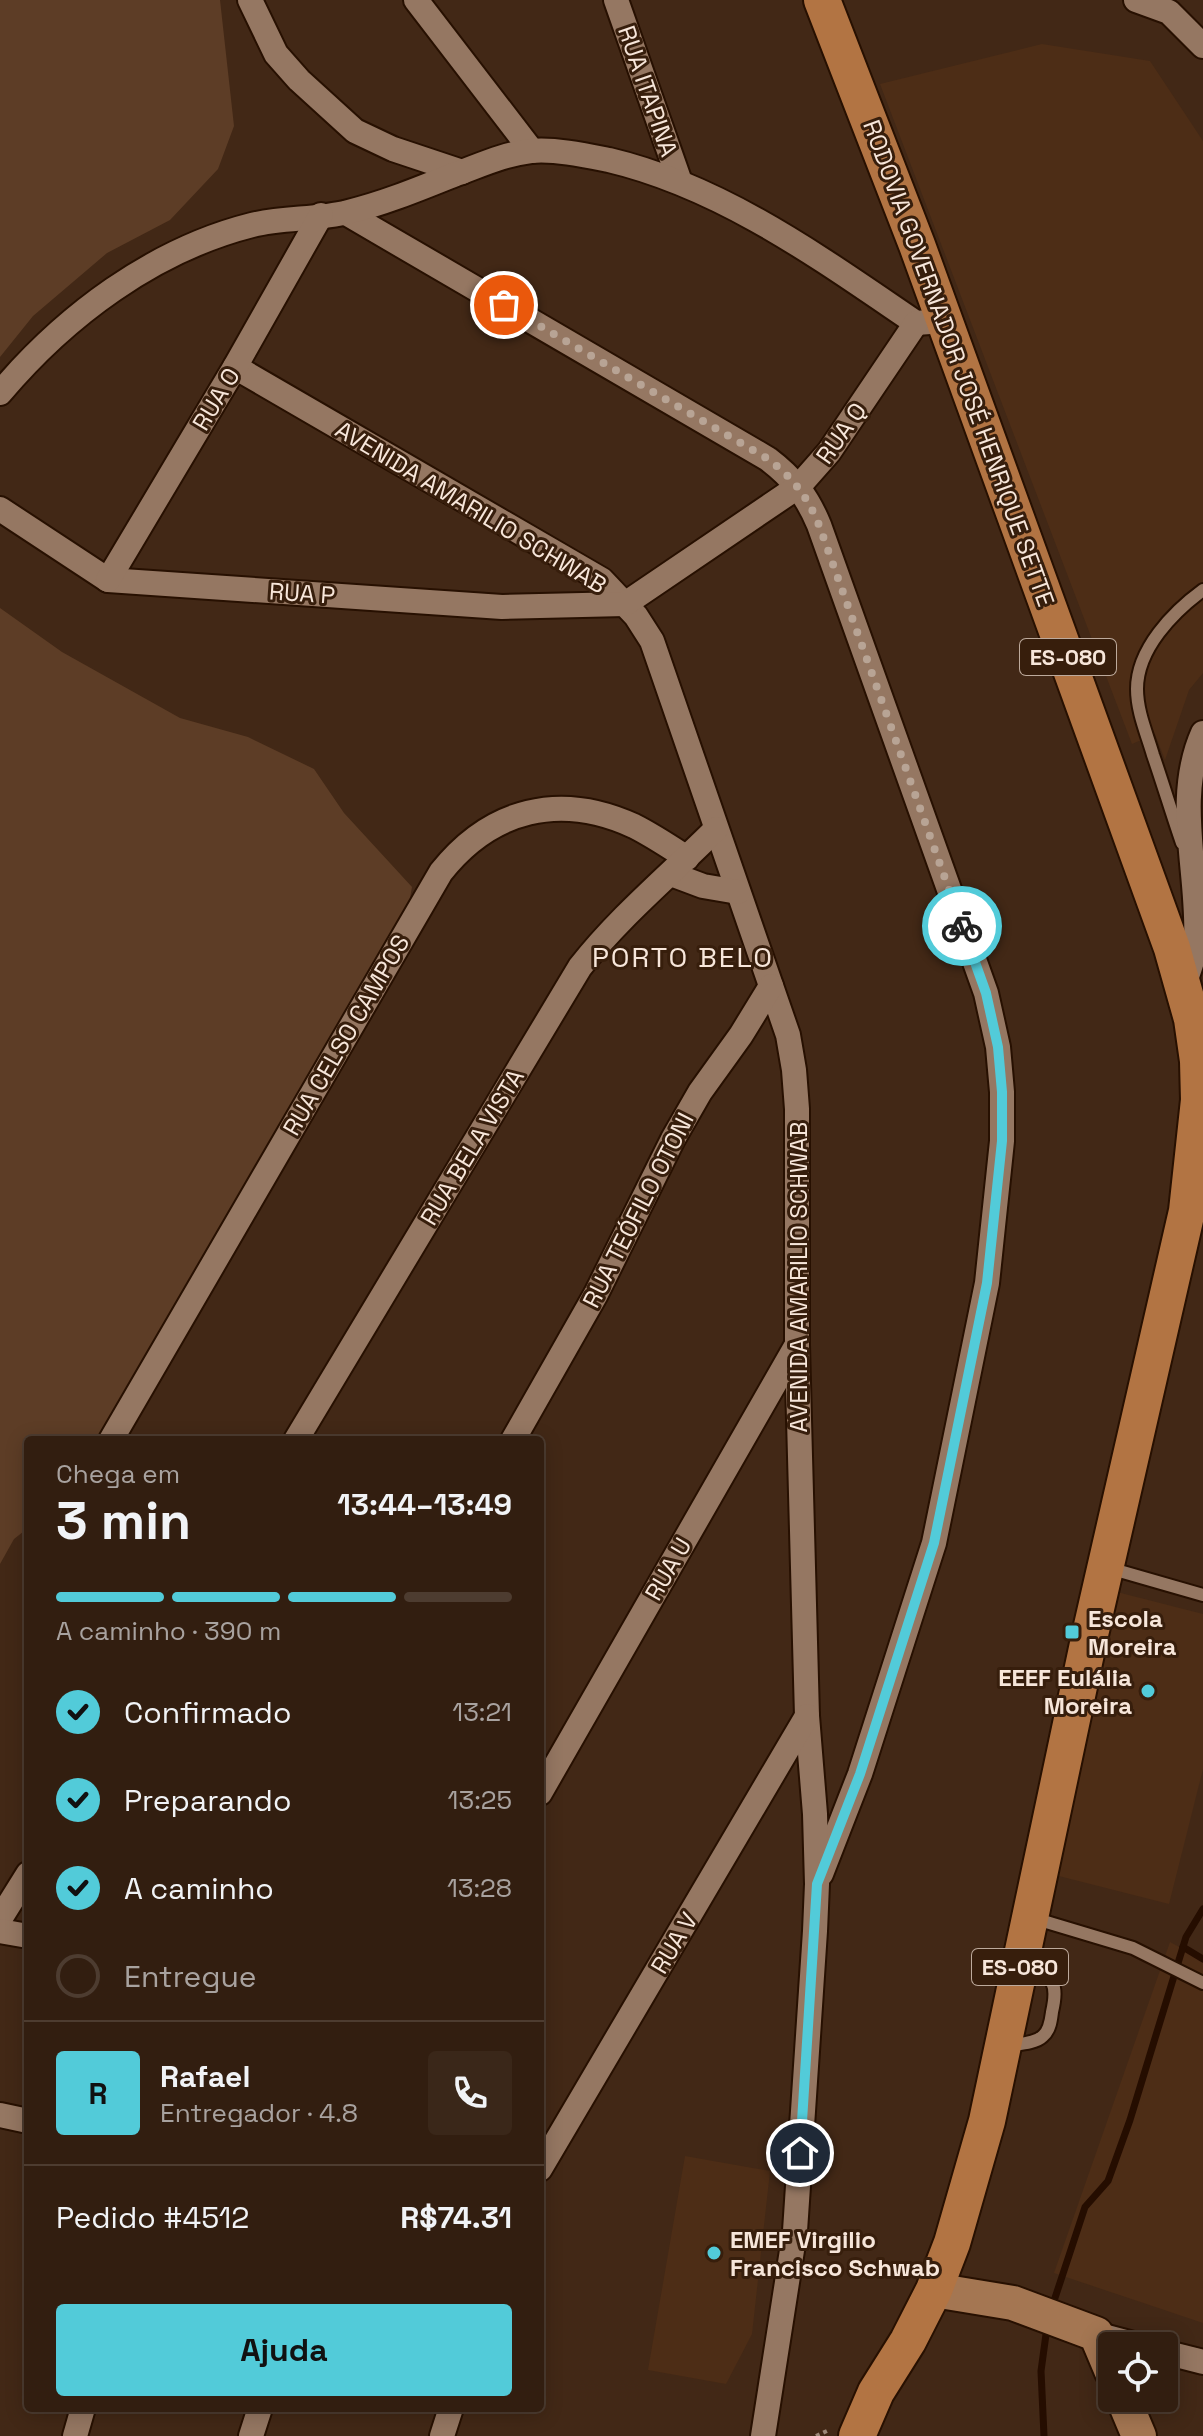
<!DOCTYPE html>
<html lang="pt">
<meta charset="utf-8">
<style>
:root{--surface:#321e10;--page:#3a2719;--text:#f1f3f6;--muted:#a8a29f;--line:#4d3c30;--accent:#52cbd9}
body{margin:0;font-family:"Space Grotesk",sans-serif;background:var(--page);color:var(--text);height:100vh;display:flex;flex-direction:column;font-size:30px;white-space:nowrap}
*{box-sizing:border-box;margin:0}
p{font-size:26px;color:var(--muted)}
.icon{flex:none;width:44px;height:44px;fill:none;stroke:currentColor;stroke-width:2;stroke-linecap:round;stroke-linejoin:round}
.map{position:relative;flex:1;overflow:hidden}
.panel{position:absolute;left:24px;top:1436px;width:520px;height:976px;display:flex;flex-direction:column;background:var(--surface);border-radius:8px;box-shadow:0 4px 20px #0003,0 0 0 2px var(--line)}
.panel>*{flex:none}
.tools{position:absolute;left:1098px;top:2332px;display:grid;gap:16px}
.tools a{display:grid;place-items:center;width:80px;height:80px;border-radius:8px;background:var(--surface);box-shadow:0 4px 20px #0003,0 0 0 2px var(--line);font-size:40px}
.pin{position:absolute;display:grid;place-items:center;width:68px;height:68px;color:#fff;margin:-34px;border:4px solid #fff;border-radius:50%;box-shadow:0 2px 8px #0007}
.courier{position:absolute;display:grid;place-items:center;width:80px;height:80px;margin:-40px;border:6px solid #52cbd9;border-radius:50%;background:#fff;color:#222;box-shadow:0 2px 10px #0007}
.overview em{font-style:normal;font-weight:700}
.overview div{display:flex;flex-direction:column-reverse}
.overview{display:flex;align-items:center;justify-content:space-between;height:136px;padding:0 32px}
h1{font-size:52px;font-weight:700;line-height:60px}
.bar{display:grid;grid-template-columns:repeat(4,1fr);gap:12px 8px;align-content:center;height:96px;padding:0 32px}
.bar i{height:10px;border-radius:6px;background:var(--line)}
.bar .selected{background:var(--accent)}
.bar p{grid-column:span 4}
.line{display:flex;align-items:center;gap:20px;padding:0 32px;border-top:2px solid var(--line)}
.line div{flex:1}
.round{display:grid;place-items:center;flex:none;width:84px;height:84px;border-radius:8px;background:var(--page)}
ol{padding:0 32px;list-style:none}
li{display:flex;align-items:center;gap:24px;height:88px}
li p{margin-inline-start:auto}
li .icon{padding:8px;border-radius:50%;background:var(--accent);color:#111;stroke-width:4}
li:last-child{color:var(--muted)}
li i{width:44px;height:44px;border:4px solid var(--line);border-radius:50%}
.action{display:flex;gap:16px;margin-top:auto;padding:16px 32px}
.action a{flex:1;height:92px;border-radius:8px;background:var(--accent);color:#111;font-size:32px;font-weight:700;line-height:92px;text-align:center}
.map>svg:first-child{display:block}
.built{fill:#4d2d16}
.green{fill:#5d3d26}
.lines{fill:none;stroke-linecap:round;stroke-linejoin:round}
.stream{stroke:#250d00;stroke-width:7}
.lane-casing{stroke:#271001;stroke-width:16}
.street-casing{stroke:#271001;stroke-width:28}
.secondary-casing{stroke:#271001;stroke-width:38}
.primary-casing{stroke:#271001;stroke-width:40}
.path{stroke:#9d8879;stroke-width:4;stroke-dasharray:4 4;stroke-linecap:butt}
.lane{stroke:#957762;stroke-width:12}
.street{stroke:#957762;stroke-width:24}
.secondary{stroke:#a47652;stroke-width:34}
.primary{stroke:#b27443;stroke-width:36}
.done{stroke:#b8a495;stroke-width:8;stroke-dasharray:0 14.4}
.route{stroke:#52cbd9;stroke-width:10}
.poi-dot{fill:#52cbd9;stroke:#371e0c;stroke-width:3}
.labels{text-anchor:middle;dominant-baseline:central;stroke-width:6;stroke-linejoin:round;paint-order:stroke}
.shield{fill:#371e0c;stroke:#bdaa9c;stroke-width:2}
.shield-label{font-size:22px;font-weight:bold;fill:#f7e6da}
.street-label{font-size:24px;fill:#f7e6da;stroke:#371e0c}
.poi-label{font-size:24px;font-weight:bold;fill:#f7e6da;stroke:#371e0c;text-anchor:start}
.quarter-label{font-size:28px;letter-spacing:2px;fill:#f7e6da;stroke:#371e0c}
</style>
<div class="map">
<svg width="1203" height="2436" viewBox="0 0 1203 2436">
<rect width="100%" height="100%" fill="#422816"/>
<g class="built">
<path d="M1042,44L1150,61L1203,141V673L1189,690L1165,760L1155,734L1132,744L880,84Z"/>
<path d="M1117,1592L1203,1614V1769L1169,1904L1047,1873Z"/>
<path d="M1170,1942L1203,1960V2323L1054,2273Z"/>
<path d="M685,2156L770,2171L752,2334L726,2384L648,2370Z"/>
</g>
<g class="green">
<path d="M0,0H220L234,126L218,169L170,220L107,253L33,316L0,357Z"/>
<path d="M0,608L62,652L180,718L248,737L314,769L344,813L412,887L406,920L103,1440H28V1528L14,1539L0,1564Z"/>
</g>
<g class="lines">
<g class="stream">
<path d="M1183,1947L1203,1959"/>
<path d="M1052,2307L1085,2207L1108,2181L1130,2120L1186,1937L1203,1909"/>
<path d="M1044,2436L1041,2371L1047,2327"/>
</g>
<g class="lane-casing">
<g id="lane">
<path d="M1182,843C1172,814 1163,784 1153,755C1147,734 1137,712 1137,689C1137,649 1173,612 1203,590"/>
<path d="M1109,1568L1203,1595"/>
<path d="M1033,1918L1133,1948L1203,1983"/>
<path d="M1006,2046C1017,2044 1035,2044 1043,2036C1050,2030 1051,2020 1052,2012C1059,1981 1052,1978 1027,1962"/>
</g>
</g>
<g class="street-casing">
<g id="street">
<path d="M250,0L276,54L299,80L355,131L393,149L462,172"/>
<path d="M416,0L532,151"/>
<path d="M616,0L680,182"/>
<path d="M1136,0L1169,12L1203,46"/>
<path d="M346,213L768,459C793,478 807,496 819,525L986,993L998,1047L1002,1092V1141L987,1283L934,1543L860,1774L821,1874"/>
<path d="M235,367L602,580L636,616L652,641L788,1035L794,1070L797,1109V1345L807,1716L815,1814L817,1884L815,1931L795,2231L763,2436"/>
<path d="M0,393C65,316 153,250 252,225C283,217 317,220 348,212C385,203 421,188 456,174C481,165 504,154 531,151C556,149 584,155 609,160C723,187 820,258 916,323L930,322"/>
<path d="M0,509L108,580L502,607L625,604L799,486L829,452L916,323"/>
<path d="M108,580L235,367L321,215"/>
<path d="M671,874L703,886L738,892"/>
<path d="M1184,985C1188,972 1195,957 1196,943C1200,874 1173,800 1203,733"/>
<path d="M111,1440L441,872C491,809 560,792 634,826C652,835 670,847 687,858"/>
<path d="M296,1440L580,967C620,916 670,875 716,829"/>
<path d="M513,1440L596,1294L673,1139L700,1092L741,1035L771,986"/>
<path d="M540,1793L795,1348"/>
<path d="M0,1919L28,1874"/>
<path d="M0,1931L28,1936"/>
<path d="M0,2115L28,2121"/>
<path d="M540,2169L807,1716"/>
<path d="M1096,2334L1141,2346"/>
<path d="M1164,2352L1203,2362"/>
<path d="M75,2436L83,2408"/>
<path d="M251,2436L260,2408"/>
<path d="M442,2436L451,2408"/>
</g>
</g>
<g class="secondary-casing">
<g id="secondary">
<path d="M934,2290L1013,2303L1096,2334L1112,2372"/>
<path d="M1123,2398L1139,2436"/>
</g>
</g>
<g class="primary-casing">
<path id="primary" d="M822,0L917,245L1172,948L1192,1019L1198,1061L1199,1100L1187,1211L1089,1639L987,2121L952,2243L934,2290L908,2341L876,2392L857,2436"/>
</g>
<path class="path" d="M816,2436L829,2430"/>
<use href="#lane" class="lane"/>
<use href="#street" class="street"/>
<use href="#secondary" class="secondary"/>
<use href="#primary" class="primary"/>
</g>
<g class="lines">
<path class="done" d="M504,305L768,459C793,478 807,496 819,525L962,926"/>
<path class="route" d="M800,2153L817,1884L860,1774L934,1543L987,1283L1002,1141V1092L998,1047L986,993L962,926"/>
</g>
<g class="poi-dot">
<rect x="1064" y="1624" width="16" height="16" rx="4"/>
<circle cx="1148" cy="1691" r="8"/>
<circle cx="714" cy="2253" r="8"/>
</g>
<g class="labels">
<g class="shield">
<rect x="1020" y="639" width="96" height="36" rx="6"/>
<rect x="972" y="1949" width="96" height="36" rx="6"/>
</g>
<g class="shield-label">
<text x="1068" y="657">ES-080</text>
<text x="1020" y="1967">ES-080</text>
</g>
<g class="street-label">
<text transform="translate(648 91) rotate(71)">RUA ITAPINA</text>
<text transform="translate(959 363) rotate(70)">RODOVIA GOVERNADOR JOSÉ HENRIQUE SETTE</text>
<text transform="translate(216 399) rotate(-59)">RUA O</text>
<text transform="translate(841 433) rotate(-55)">RUA Q</text>
<text transform="translate(471 507) rotate(31)">AVENIDA AMARILIO SCHWAB</text>
<text transform="translate(302 593) rotate(4)">RUA P</text>
<text transform="translate(346 1035) rotate(-60)">RUA CELSO CAMPOS</text>
<text transform="translate(472 1147) rotate(-59)">RUA BELA VISTA</text>
<text transform="translate(638 1210) rotate(-63)">RUA TEÓFILO OTONI</text>
<text transform="translate(798 1277) rotate(-90)">AVENIDA AMARILIO SCHWAB</text>
<text transform="translate(668 1569) rotate(-60)">RUA U</text>
<text transform="translate(674 1943) rotate(-59)">RUA V</text>
</g>
<g class="poi-label">
<text x="1088" y="1618">Escola<tspan x="1088" dy="28">Moreira</tspan></text>
<text x="1132" y="1677" text-anchor="end">EEEF Eulália<tspan x="1132" dy="28">Moreira</tspan></text>
<text x="730" y="2239">EMEF Virgilio<tspan x="730" dy="28">Francisco Schwab</tspan></text>
</g>
<g class="quarter-label">
<text x="683" y="957">PORTO BELO</text>
</g>
</g>
</svg>
<div class="tools">
<a><svg class="icon" aria-label="locate" viewBox="0 0 24 24"><circle cx="12" cy="12" r="6"/><path d="M12 2v4M12 18v4M2 12h4M18 12h4"/></svg></a>
</div>
<div class="pin" style="left:504px;top:305px;background:#ea580c"><svg class="icon" aria-label="bag" viewBox="0 0 24 24"><path d="M5 8h14l-1 12H6zM9 8a3 3 0 0 1 6 0"/></svg></div>
<div class="pin" style="left:800px;top:2153px;background:#1f2937"><svg class="icon" aria-label="home" viewBox="0 0 24 24"><path d="M3 11l9-7 9 7M6 9v11h12V9"/></svg></div>
<div class="courier" style="left:962px;top:926px"><svg class="icon" aria-label="bike" viewBox="0 0 24 24"><circle cx="6" cy="16" r="4"/><circle cx="18" cy="16" r="4"/><path d="M6 16l4-8h5l3 8M10 8l3 8H6M13 5h3"/></svg></div>
<section class="panel">
<div class="overview"><div><h1>3 min</h1><p>Chega em</p></div><em>13:44–13:49</em></div>
<div class="bar"><i class="selected"></i><i class="selected"></i><i class="selected"></i><i></i><p>A caminho · 390 m</p></div>
<ol>
<li><svg class="icon" aria-label="check" viewBox="0 0 24 24"><path d="M5 12l5 5 9-10"/></svg>Confirmado<p>13:21</p></li>
<li><svg class="icon" aria-label="check" viewBox="0 0 24 24"><path d="M5 12l5 5 9-10"/></svg>Preparando<p>13:25</p></li>
<li><svg class="icon" aria-label="check" viewBox="0 0 24 24"><path d="M5 12l5 5 9-10"/></svg>A caminho<p>13:28</p></li>
<li><i></i>Entregue</li>
</ol>
<div class="line" style="height:144px"><b class="round" style="background:var(--accent);color:#111">R</b><div><b>Rafael</b><p>Entregador · 4.8</p></div><a class="round"><svg class="icon" aria-label="phone" viewBox="0 0 24 24"><path d="M5 4h4l2 5-3 2q2 4 5 5l2-3 5 2v4C11 20 4 13 5 4z"/></svg></a></div>
<div class="line" style="height:104px"><div>Pedido #4512</div><b>R$74.31</b></div>
<div class="action"><a>Ajuda</a></div>
</section>
</div>
